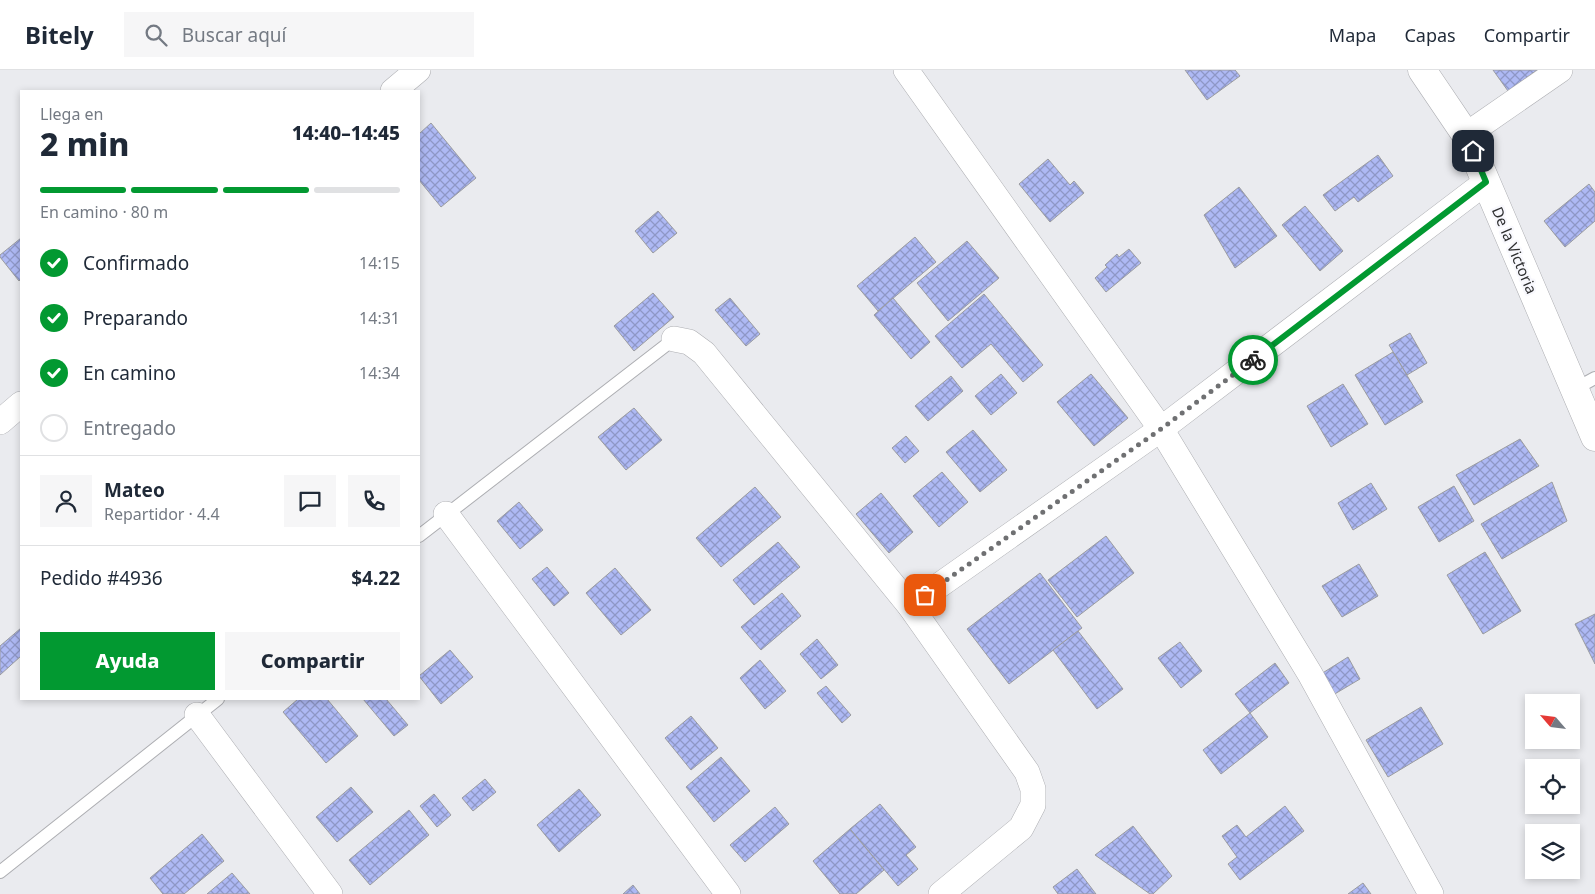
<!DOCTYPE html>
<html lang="es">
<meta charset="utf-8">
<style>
:root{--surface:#fff;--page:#f6f6f7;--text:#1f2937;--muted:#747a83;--line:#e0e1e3;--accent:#029931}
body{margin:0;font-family:"Noto Sans",sans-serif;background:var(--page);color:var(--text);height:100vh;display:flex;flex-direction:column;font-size:19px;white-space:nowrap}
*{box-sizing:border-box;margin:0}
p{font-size:16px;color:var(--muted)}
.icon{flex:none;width:28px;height:28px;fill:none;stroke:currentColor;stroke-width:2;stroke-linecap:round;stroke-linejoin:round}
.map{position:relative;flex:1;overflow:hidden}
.details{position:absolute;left:20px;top:20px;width:400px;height:610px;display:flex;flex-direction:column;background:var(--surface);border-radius:0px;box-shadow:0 2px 8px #0003}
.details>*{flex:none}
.needle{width:32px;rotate:298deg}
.controls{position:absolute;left:1525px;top:624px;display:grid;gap:10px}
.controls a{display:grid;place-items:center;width:55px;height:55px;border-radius:0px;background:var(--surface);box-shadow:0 2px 8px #0003;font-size:25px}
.pin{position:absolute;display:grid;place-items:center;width:42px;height:42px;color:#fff;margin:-21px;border-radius:10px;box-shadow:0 2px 8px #0006}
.courier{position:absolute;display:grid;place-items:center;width:50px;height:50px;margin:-25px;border:4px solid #029931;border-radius:50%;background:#fff;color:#222;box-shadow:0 1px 6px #0007}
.summary em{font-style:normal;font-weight:800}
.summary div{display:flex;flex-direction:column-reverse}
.summary{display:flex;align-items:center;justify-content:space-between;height:85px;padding:0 20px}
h1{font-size:32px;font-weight:800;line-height:38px}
.bar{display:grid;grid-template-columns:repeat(4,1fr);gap:8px 5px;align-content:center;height:60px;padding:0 20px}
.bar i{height:6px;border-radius:4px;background:var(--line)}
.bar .on{background:var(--accent)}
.bar p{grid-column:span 4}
.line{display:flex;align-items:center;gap:12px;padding:0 20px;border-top:1px solid var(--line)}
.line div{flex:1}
.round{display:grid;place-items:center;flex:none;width:52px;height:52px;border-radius:0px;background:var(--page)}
ol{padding:0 20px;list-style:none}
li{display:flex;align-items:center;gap:15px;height:55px}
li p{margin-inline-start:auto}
li .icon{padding:5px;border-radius:50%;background:var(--accent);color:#fff;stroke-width:4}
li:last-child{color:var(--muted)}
li i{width:28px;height:28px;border:2px solid var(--line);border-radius:50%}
.cta{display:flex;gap:10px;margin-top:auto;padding:10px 20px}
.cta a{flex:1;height:58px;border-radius:0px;background:var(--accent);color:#fff;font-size:20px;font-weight:800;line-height:58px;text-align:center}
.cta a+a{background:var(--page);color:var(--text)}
header{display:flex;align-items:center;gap:30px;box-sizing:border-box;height:70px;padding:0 25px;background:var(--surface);border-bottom:1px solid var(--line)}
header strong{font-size:24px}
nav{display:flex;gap:28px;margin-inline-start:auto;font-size:18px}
.search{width:350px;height:45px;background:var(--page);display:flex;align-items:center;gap:12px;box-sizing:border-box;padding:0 18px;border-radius:0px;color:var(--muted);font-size:19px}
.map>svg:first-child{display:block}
.building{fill:url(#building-cross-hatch);stroke:#9b9ca0}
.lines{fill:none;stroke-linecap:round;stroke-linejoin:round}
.lane-casing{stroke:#adaeb2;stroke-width:14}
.street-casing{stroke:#adaeb2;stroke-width:26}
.secondary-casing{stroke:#adaeb2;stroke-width:29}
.lane{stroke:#fff;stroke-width:12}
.street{stroke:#fff;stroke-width:25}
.secondary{stroke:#fff;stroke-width:28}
.done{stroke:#6f7072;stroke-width:5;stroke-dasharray:0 9}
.route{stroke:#029931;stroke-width:6}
.labels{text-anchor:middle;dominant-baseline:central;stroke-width:4.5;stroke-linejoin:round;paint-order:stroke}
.street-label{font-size:15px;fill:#2d2e2f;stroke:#f8f8fd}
</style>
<header>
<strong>Bitely</strong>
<div class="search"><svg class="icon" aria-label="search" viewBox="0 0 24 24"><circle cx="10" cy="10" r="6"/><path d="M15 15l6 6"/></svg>Buscar aquí</div>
<nav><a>Mapa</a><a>Capas</a><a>Compartir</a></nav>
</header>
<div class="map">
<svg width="1595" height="824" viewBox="0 0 1595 824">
<defs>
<pattern id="building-cross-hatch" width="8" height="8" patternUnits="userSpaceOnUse" patternTransform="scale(1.25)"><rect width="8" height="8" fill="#aeb9f4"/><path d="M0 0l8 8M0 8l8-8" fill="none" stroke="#8e97c6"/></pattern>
</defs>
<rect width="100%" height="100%" fill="#eaebef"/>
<g class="building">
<path d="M1185,0H1235L1240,6L1207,30Z"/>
<path d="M1493,0H1537L1508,21Z"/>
<path d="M431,53L476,108L441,137L419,110V64Z"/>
<path d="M1378,85L1393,106L1358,132L1354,127L1335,141L1323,125Z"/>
<path d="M1048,89L1070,115L1074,111L1084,123L1050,152L1019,114Z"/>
<path d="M1589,114L1595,122V151L1565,177L1544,151Z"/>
<path d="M1239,117L1277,166L1235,198L1204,145Z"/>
<path d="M1305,136L1343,181L1320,201L1282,155Z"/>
<path d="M658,141L677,163L653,183L635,161Z"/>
<path d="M915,167L936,192L878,241L857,216Z"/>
<path d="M21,168V209L19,211L0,187V185Z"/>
<path d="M967,171L999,208L948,251L917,213Z"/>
<path d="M1129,179L1141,193L1106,222L1095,208L1107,197L1105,195L1117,184L1119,187Z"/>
<path d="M653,223L674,247L634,281L614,256Z"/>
<path d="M984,224L1043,295L1023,312L991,274L962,298L935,266Z"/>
<path d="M730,228L760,264L746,276L715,240Z"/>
<path d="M893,228L930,272L911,289L874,245Z"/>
<path d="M1410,263L1427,293L1407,305L1389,275Z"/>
<path d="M1393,282L1423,332L1385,355L1355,305Z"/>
<path d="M1001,304L1017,323L991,345L975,326Z"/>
<path d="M1091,304L1128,348L1094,376L1057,332Z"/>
<path d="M951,306L963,321L928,351L915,336Z"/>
<path d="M1343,314L1368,354L1331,377L1307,336Z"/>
<path d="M634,338L662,370L626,400L598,367Z"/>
<path d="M973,360L1007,400L980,422L946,382Z"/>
<path d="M906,366L919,381L905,393L892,378Z"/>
<path d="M1520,369L1539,396L1474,435L1456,405Z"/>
<path d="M942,402L968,432L939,457L913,426Z"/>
<path d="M1552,412L1567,451L1502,489L1481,454Z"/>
<path d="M1371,413L1387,439L1353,460L1338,433Z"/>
<path d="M1454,416L1474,451L1439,472L1418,437Z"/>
<path d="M755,417L781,447L721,497L696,468Z"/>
<path d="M881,423L913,462L889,483L856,444Z"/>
<path d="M519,432L543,460L520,479L497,451Z"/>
<path d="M1106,466L1134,503L1077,547L1048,510Z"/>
<path d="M778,472L800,497L754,535L733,510Z"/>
<path d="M1485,482L1521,541L1483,564L1447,505Z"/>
<path d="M1359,494L1378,526L1342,547L1322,516Z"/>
<path d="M547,497L569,523L554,536L532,509Z"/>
<path d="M615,498L651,540L621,565L586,523Z"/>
<path d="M1040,503L1082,558L1009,614L967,559Z"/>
<path d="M782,523L801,546L761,580L741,557Z"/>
<path d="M1595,544V594L1575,554Z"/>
<path d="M21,558V586L0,605V576Z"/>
<path d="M1078,561L1123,619L1097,639L1053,580Z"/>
<path d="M817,569L838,595L821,609L800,584Z"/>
<path d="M1180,572L1202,601L1181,618L1158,588Z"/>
<path d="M450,580L473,607L441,634L419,606Z"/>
<path d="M1348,587L1360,609L1333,625L1321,604Z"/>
<path d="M760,590L786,621L765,639L740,608Z"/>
<path d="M1275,593L1289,613L1250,643L1235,624Z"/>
<path d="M826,616L851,645L842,653L817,623Z"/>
<path d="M298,629H327L358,666L326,693L283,642Z"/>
<path d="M363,629H386L408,655L394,666Z"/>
<path d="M1421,637L1443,674L1388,707L1366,670Z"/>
<path d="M1250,643L1268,667L1221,704L1203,680Z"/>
<path d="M691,646L718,678L691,700L665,668Z"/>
<path d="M721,687L750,721L714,752L686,717Z"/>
<path d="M485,709L496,722L473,741L462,728Z"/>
<path d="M351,717L373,742L337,772L316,747Z"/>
<path d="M579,719L601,745L559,782L537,755Z"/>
<path d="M434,724L451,745L437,757L420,736Z"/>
<path d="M880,734L916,777L906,785L918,799L898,816L850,759Z"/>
<path d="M1285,736L1304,761L1240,810L1228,794L1237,787L1222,766L1237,755L1246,767Z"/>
<path d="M775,737L789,754L745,792L730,775Z"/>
<path d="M409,740L429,765L370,815L349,790Z"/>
<path d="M1133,756L1172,806L1153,824H1150L1095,785Z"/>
<path d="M850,759L884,800L856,824H840L813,791Z"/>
<path d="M202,764L224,791L184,824H163L150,808Z"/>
<path d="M1077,799L1096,824H1058L1053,817Z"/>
<path d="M232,803L250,824H207Z"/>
<path d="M1363,813L1371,824H1348Z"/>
<path d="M633,815L640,824H623Z"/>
</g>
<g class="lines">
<g class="lane-casing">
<g id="lane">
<path d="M1575,319L1595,308"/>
<path d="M419,466L674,269"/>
<path d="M0,802L218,629"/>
</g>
</g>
<g class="street-casing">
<g id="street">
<path d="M906,0L1161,359L1310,604L1431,824"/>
<path d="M393,21L418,0"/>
<path d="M1466,65L1560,0"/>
<path d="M674,269L689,272L704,283L910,536L1027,702L1033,719V735L1021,758L941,824"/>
<path d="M0,352L21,334"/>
<path d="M446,444L728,824"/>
<path d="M910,536L1161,359L1486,112"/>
<path d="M197,645L330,824"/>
</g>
</g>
<g class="secondary-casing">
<path id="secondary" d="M1422,0L1466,65L1595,367"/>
</g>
<use href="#lane" class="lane"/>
<use href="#street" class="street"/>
<use href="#secondary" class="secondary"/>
</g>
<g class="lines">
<path class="done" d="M925,525L1161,359L1253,290"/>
<path class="route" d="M1253,290L1486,112L1473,81"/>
</g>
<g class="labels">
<g class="street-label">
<text transform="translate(1515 180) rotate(67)">De la Victoria</text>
</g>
</g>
</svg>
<div class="controls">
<a><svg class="needle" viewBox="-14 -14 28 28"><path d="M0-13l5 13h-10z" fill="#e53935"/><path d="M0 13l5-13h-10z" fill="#747a83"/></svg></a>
<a><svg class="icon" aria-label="locate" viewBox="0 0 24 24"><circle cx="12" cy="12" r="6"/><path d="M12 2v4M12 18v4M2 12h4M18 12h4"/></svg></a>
<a><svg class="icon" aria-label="layers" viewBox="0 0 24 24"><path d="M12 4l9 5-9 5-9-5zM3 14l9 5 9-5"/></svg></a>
</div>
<div class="pin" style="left:925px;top:525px;background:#ea580c"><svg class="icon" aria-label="bag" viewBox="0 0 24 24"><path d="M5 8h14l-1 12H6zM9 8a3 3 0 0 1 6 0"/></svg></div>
<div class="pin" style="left:1473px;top:81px;background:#1f2937"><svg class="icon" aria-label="home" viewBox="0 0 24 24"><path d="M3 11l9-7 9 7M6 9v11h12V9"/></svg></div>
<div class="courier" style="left:1253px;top:290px"><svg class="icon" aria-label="bike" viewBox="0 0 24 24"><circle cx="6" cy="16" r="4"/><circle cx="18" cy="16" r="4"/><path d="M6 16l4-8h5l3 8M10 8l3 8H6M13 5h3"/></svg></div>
<section class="details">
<div class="summary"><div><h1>2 min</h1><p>Llega en</p></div><em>14:40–14:45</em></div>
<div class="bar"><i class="on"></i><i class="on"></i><i class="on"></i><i></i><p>En camino · 80 m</p></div>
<ol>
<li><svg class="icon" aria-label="check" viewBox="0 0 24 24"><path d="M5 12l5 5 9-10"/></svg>Confirmado<p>14:15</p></li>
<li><svg class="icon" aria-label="check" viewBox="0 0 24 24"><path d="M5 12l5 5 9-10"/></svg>Preparando<p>14:31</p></li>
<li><svg class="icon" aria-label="check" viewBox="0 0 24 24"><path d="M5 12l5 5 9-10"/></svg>En camino<p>14:34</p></li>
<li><i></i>Entregado</li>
</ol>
<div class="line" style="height:90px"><a class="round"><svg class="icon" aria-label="person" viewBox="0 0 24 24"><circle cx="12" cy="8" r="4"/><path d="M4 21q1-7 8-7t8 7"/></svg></a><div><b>Mateo</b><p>Repartidor · 4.4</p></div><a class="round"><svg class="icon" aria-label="chat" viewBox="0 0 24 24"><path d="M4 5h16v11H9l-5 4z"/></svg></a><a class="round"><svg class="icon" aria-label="phone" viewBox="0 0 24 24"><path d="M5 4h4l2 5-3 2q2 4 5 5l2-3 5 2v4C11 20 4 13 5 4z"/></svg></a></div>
<div class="line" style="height:65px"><div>Pedido #4936</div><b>$4.22</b></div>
<div class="cta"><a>Ayuda</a><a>Compartir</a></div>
</section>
</div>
